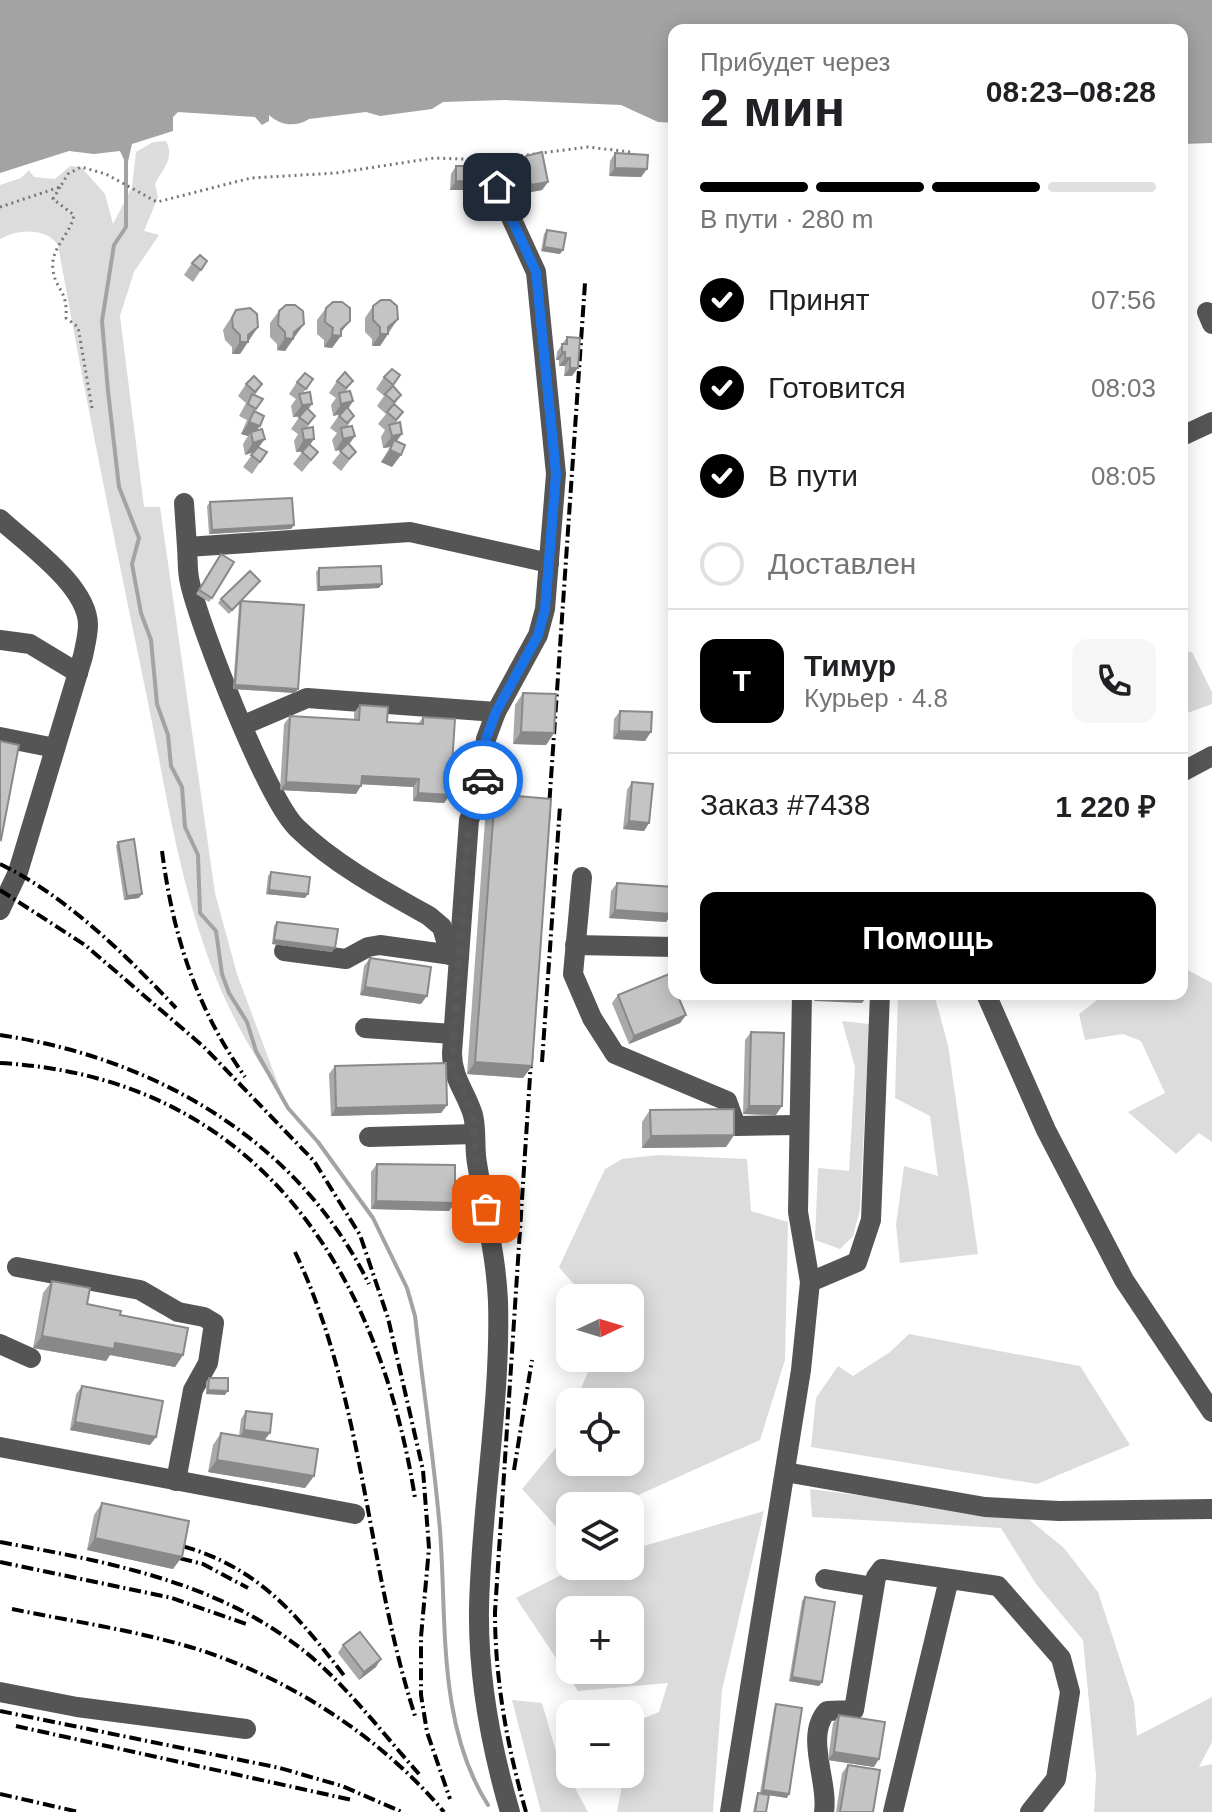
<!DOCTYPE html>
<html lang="ru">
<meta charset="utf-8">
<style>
:root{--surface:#fff;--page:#f6f6f6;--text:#202124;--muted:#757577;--line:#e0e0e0;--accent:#000}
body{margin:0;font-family:Arial,sans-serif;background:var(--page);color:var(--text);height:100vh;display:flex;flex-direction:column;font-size:30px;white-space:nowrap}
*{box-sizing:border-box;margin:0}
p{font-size:26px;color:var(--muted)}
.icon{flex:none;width:44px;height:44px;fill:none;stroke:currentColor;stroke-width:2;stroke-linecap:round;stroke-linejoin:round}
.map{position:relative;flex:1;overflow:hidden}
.details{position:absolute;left:668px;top:24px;width:520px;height:976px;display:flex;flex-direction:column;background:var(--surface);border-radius:16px;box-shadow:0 4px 20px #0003}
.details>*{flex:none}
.needle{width:52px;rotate:86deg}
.controls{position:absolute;left:556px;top:1284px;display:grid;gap:16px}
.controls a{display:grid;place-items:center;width:88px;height:88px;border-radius:16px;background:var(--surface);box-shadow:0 4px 20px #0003;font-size:40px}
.pin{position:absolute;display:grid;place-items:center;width:68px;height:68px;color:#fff;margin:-34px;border-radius:16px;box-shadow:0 4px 12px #0006}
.courier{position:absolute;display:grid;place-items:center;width:80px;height:80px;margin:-40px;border:6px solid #1a73e8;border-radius:50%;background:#fff;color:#222;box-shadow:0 2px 10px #0007}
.summary em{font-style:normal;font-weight:700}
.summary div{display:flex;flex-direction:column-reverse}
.summary{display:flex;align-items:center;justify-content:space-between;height:136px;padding:0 32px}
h1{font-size:52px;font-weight:700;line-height:60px}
.bar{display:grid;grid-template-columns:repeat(4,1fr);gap:12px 8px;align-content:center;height:96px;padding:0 32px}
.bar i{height:10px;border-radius:6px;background:var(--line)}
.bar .current{background:var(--accent)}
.bar p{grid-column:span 4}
.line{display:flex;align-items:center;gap:20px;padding:0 32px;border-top:2px solid var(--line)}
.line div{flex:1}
.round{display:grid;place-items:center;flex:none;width:84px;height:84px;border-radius:16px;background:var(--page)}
ol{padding:0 32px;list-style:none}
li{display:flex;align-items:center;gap:24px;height:88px}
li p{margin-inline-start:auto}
li .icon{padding:8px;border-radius:50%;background:var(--accent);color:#fff;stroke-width:4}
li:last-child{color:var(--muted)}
li i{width:44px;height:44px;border:4px solid var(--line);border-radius:50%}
.button{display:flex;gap:16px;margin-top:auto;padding:16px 32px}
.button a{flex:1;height:92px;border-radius:16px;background:var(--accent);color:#fff;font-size:32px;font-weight:700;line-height:92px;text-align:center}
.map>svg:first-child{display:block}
.green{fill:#dcdcdc;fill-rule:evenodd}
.water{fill:#a3a3a3}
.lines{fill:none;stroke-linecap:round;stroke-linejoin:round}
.stream{stroke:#a3a3a3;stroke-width:4}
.path{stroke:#777;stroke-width:3;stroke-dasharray:2 4;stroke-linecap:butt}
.minor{stroke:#555;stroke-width:20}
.rail{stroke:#000;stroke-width:4;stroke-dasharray:12 4 2 4;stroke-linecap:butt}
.wall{fill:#a9a9a9}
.shaded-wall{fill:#898989}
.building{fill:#c4c4c4;stroke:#898989;stroke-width:2}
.done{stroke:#595959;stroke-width:8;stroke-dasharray:0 14.4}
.route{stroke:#1a73e8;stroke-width:10}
</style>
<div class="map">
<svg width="1212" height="1812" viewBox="0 0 1212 1812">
<rect width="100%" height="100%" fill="#fff"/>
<g class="green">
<path d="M166,141C175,159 163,168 155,184L158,197L144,231L159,235L134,272L120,316L144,507H160L215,893L237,974L283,1097C187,969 175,830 143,678C113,534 84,390 58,245C46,227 17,229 0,239V185L21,178L29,170L34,177L55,179L70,166L81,167L105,194L113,224L132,187L136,152L153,142Z"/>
<path d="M1192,652L1212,692V704L1182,715V653Z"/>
<path d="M1182,967L1212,983V1142L1199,1133L1176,1154L1128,1112L1165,1093L1141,1041L1123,1034L1085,1040L1079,1014L1105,994H1182Z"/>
<path d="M898,994H934L948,1045L978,1254L900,1263L896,1225L904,1166L938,1176L930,1116L895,1098Z"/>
<path d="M842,1021L869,1024L860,1210L853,1236L840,1249L815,1240L818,1168L849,1171L855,1067Z"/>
<path d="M658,1155L747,1159L751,1211L788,1222L785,1360L760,1440L614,1506H570V1527L561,1532L522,1489L560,1443L570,1415V1462H630V1402H575L594,1358H630V1298C589,1298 585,1299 559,1267L605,1169L622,1159Z"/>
<path d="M909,1334L1080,1366L1130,1445L1037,1484L811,1447L816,1398L838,1366L853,1376L890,1352Z"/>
<path d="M810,1489L1026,1517L1064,1548L1098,1592L1134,1702L1137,1736L1212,1697V1742L1199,1767L1212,1764V1812H1094L1096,1775L1083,1640L1036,1584L1001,1528L812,1517Z"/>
<path d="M764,1511L722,1690L713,1812H617L624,1774H630L632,1723L659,1712L668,1683L578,1691L516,1598L579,1566H630V1550ZM570,1610H630V1670H570Z"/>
<path d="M512,1700L542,1703L557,1755L588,1812H541Z"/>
</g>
<path class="water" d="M0,0H1212V143L1182,144V30H674V123L658,122L621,105L505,100L443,102L432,109L380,116L366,112L309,119C295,128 280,125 269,115V121L262,125L255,117L178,112L173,117V131L132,144L127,166L120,151L94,154L69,151L0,173Z"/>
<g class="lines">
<path class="stream" d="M126,161V227L114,245L102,321L108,391L119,487L139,538L132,564L141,613L151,640L157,704L168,735L171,766L182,787L185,827L198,855L200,913L216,931L222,974L229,993L247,1022L256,1051L288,1108L318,1142L373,1218L407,1288L415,1316C423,1387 434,1459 440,1530C447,1621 437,1725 488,1805"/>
<g class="path">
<path d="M60,187L53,199L74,215C71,234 50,248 53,269C55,290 68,289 66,318L78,327L92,408"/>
<path d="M0,207L60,187L68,174L81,167L106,174L157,202L251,178L336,173L434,158L488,160L588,147L631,152"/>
</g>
<g class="minor">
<path d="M497,187L536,272L556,474L545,609L538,635L496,712L486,739L483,786L469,820L452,1053C452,1078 466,1092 473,1115C477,1131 474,1148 477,1163C484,1209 496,1254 498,1301C501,1404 481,1506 479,1609C478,1678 491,1747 510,1812"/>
<path d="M1207,312L1212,324"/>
<path d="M1182,436L1212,422"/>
<path d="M184,503L187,547"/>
<path d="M0,519C27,544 88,586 88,625C88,635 85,646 83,656L18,872L0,910"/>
<path d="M0,640L30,644L78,673"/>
<path d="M244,725L307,698L496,712"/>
<path d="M0,737L55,748"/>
<path d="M1182,772L1212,756"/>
<path d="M582,877L573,974L592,1018L615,1054L727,1101L736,1126L798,1125"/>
<path d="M575,945L674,947"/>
<path d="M284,951L346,959L368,947L380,945L459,956"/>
<path d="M450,955L442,927L429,916C384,891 334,864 297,828C267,799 200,628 190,583C187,572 188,559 187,547L410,532L549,563"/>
<path d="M986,994L1046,1130L1124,1280L1212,1412"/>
<path d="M365,1028L453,1034"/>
<path d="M369,1137L475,1134"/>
<path d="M17,1267L140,1290L178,1312L204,1317L214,1323L208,1363L193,1390L176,1481"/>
<path d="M810,1282L857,1262L871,1220L880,994"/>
<path d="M0,1344L31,1358"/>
<path d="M0,1447L355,1514"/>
<path d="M785,1472L985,1507L1059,1511L1212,1509"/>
<path d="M825,1579L874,1587"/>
<path d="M0,1692L77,1707L246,1729"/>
<path d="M730,1812L801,1370L810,1282L798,1212L802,994"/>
<path d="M824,1812C829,1782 804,1736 827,1711L854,1710L876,1577L882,1569L998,1586L1061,1658L1070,1692L1056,1779L1030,1812"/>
<path d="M893,1812L949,1579"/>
</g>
<g class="rail">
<path d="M548,822L585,283"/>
<path d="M162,851C173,936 196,1007 245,1077"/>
<path d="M0,864C66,896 126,955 176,1008"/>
<path d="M0,890L85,945L204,1047L314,1161L360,1235L388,1318L423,1470L429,1548L421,1637V1695L427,1732L450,1799"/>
<path d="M0,1035C155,1058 298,1140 369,1284"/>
<path d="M542,1062L560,806"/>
<path d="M0,1063C253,1077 378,1265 415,1498"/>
<path d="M295,1252C365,1399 366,1566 416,1719"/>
<path d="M514,1470L532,1360"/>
<path d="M162,1541C252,1560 292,1608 346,1678"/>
<path d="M0,1542C113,1563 227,1583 316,1661C354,1695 385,1736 419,1774"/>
<path d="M159,1553L203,1564L248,1588"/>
<path d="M0,1562L172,1598L246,1624"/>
<path d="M12,1609C75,1622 141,1631 203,1651C294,1681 383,1739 444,1812"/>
<path d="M0,1711L280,1768L342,1786L402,1812"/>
<path d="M16,1726L352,1800"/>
<path d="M0,1794L79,1812"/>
<path d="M526,1812C507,1746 495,1680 495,1612L532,1046"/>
</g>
</g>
<g class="wall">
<path d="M615,153L647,169L641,177L609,176L610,161Z"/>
<path d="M526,156L548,182L542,190L526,193L520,164Z"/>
<path d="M456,166L478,190H450L451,174Z"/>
<path d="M547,230L560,254L541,251L544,234Z"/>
<path d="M207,261L193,282L184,275L192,263Z"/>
<path d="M373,306L398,319L380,346H372V339L365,332V318Z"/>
<path d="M326,308L342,333L332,348L324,347V340L317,334V320Z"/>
<path d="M236,310L250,339L240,354H232V347L225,340L223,330Z"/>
<path d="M279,311L304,324L285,351L277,350V344L270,337V323Z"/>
<path d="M567,337L572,376H564L565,366H559V360H556L557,352Z"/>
<path d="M400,375L390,389L401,395L395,404L403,412L395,423L397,441L392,467L381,462L390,447L383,448L381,437L385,430L378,424L386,414L377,406L384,396L376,389L384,377Z"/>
<path d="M313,379L303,393L312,404L308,409L315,416L307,428L310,445L318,452L302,472L293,464L303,451L296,452L294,441L298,434L291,429L300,416L293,417L291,406L296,399L289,394L297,382Z"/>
<path d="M337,381H353L345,392L353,401L348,409L354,416L347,427L355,436L349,444L356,452L341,471L332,463L343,449L335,451L332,440L337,433L330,428L340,414L333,416L331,405L336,398L329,393Z"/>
<path d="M246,384H262L255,395L263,399L254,412L259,447L267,452L252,474L243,467L254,452L245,455L243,444L248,436L241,434L247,420L239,416L246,403L238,396Z"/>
<path d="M210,502L294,525L291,529L209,534L207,506Z"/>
<path d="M221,554L234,562L209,602L196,594Z"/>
<path d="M319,568L382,584L379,588L317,591L316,572Z"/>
<path d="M260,581L242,601L298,689L295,693L233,689L239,604L229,614L218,603L221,599Z"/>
<path d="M523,693L554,733L546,745L513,744L515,705Z"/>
<path d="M360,705L387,722L418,724L423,717L450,795L444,803L413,801V787L361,784L356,794L280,790L284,724L290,716L354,720V713Z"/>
<path d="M620,711L645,741L613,739L614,719Z"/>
<path d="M632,782L649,823L644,831L623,829L627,790Z"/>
<path d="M495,794L532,1066L523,1078L467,1074L486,806Z"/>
<path d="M674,805V844H668L670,811Z"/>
<path d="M118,842L139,898L124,900L116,846Z"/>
<path d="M271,872L305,898L266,894L268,876Z"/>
<path d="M617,883L672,914L666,922L609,918L611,891Z"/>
<path d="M277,922L332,952L272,944L274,926Z"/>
<path d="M370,958L421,1004L360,995L364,966Z"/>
<path d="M618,995L686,1015L680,1023L629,1044L612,1003Z"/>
<path d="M751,1032L776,1115L743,1114L745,1040Z"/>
<path d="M335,1066L447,1105L441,1113L331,1116L329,1074Z"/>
<path d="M650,1110L734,1135L726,1147L642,1148V1122Z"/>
<path d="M377,1164L449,1211L371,1209V1172Z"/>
<path d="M52,1281L87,1304L120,1315L183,1355L175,1367L110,1355L106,1361L33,1348L43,1293Z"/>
<path d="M209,1378L225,1395L206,1394V1382Z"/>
<path d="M82,1386L156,1437L150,1445L70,1430L76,1394Z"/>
<path d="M246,1411L265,1440L314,1476L305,1488L208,1472L213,1445L221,1433L239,1436L241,1419Z"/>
<path d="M102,1503L173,1569L87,1550L94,1515Z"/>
<path d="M805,1597L822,1682L819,1686L789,1681L802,1601Z"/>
<path d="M343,1645L376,1667L359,1680L338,1653Z"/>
<path d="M776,1704L787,1798L769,1795L766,1812H753L756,1797L758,1793H760L774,1708Z"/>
<path d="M839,1715L874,1767L828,1760L833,1723Z"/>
<path d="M848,1765L873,1812H836L842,1773Z"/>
</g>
<g class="shaded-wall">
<path d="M615,168L647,169L641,177L609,176Z"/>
<path d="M456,181L484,182L478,190H450Z"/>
<path d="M548,182L542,190L526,193L531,185Z"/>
<path d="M544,247L563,250L560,254L541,251Z"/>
<path d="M398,319L386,334H388L380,346H372L380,334Z"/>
<path d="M350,321L338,336H341L332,348L324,347L332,335Z"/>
<path d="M304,324L295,336L291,339H293L285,351L277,350L285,338Z"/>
<path d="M258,327L250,339L246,342H248L240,354H232L240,342Z"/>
<path d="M562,352H565L559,360H556Z"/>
<path d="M565,358H570L565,366H559Z"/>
<path d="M570,368H578L572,376H564Z"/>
<path d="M353,401L345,413L333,416L341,404Z"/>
<path d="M312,404L303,416L293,417L302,405Z"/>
<path d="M249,422L260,426L252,437L251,432L248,436L241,434Z"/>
<path d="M402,434L393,446L394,440L390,447L383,448L392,436Z"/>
<path d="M355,436L346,448L335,451L343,439Z"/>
<path d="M265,439L256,451L245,455L253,443Z"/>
<path d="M314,439L306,451L296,452L304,440Z"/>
<path d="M390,450L401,455L392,467L381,462Z"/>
<path d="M294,525L291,529L209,534L212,530Z"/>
<path d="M382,584L379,588L317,591L319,587Z"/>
<path d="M235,685L298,689L295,693L233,689Z"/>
<path d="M619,731L651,732L645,741L613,739Z"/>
<path d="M521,732L554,733L546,745L513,744Z"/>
<path d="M362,776L419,779L413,787L356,784Z"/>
<path d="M286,782L361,786L356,794L280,790Z"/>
<path d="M418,793L450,795L444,803L413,801Z"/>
<path d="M629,821L649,823L644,831L623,829Z"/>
<path d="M674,836V844H668Z"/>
<path d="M269,890L308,894L305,898L266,894Z"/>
<path d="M142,894L139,898L124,900L127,896Z"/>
<path d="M615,910L672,914L666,922L609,918Z"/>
<path d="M274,940L335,948L332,952L272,944Z"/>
<path d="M365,987L427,996L421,1004L360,995Z"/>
<path d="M819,994H845L868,995L862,1003L814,1001Z"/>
<path d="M686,1015L680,1023L629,1044L634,1036Z"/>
<path d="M475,1062L532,1066L523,1078L467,1074Z"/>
<path d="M447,1105L441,1113L331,1116L336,1108Z"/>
<path d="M749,1106H782L776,1115L743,1114Z"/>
<path d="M734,1135L726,1147L642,1148L651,1136Z"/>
<path d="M376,1201L455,1203L449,1211L371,1209Z"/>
<path d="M42,1336L115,1343L183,1355L175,1367L110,1355L106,1361L33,1348Z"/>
<path d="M208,1390L228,1391L225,1395L206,1394Z"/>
<path d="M75,1422L156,1437L150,1445L70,1430Z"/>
<path d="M244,1430L270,1433L264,1441L239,1438Z"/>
<path d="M217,1460L314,1476L305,1488L208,1472Z"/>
<path d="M95,1538L182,1557L173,1569L87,1550Z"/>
<path d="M381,1659L376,1667L359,1680L364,1672Z"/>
<path d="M792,1677L822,1682L819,1686L789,1681Z"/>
<path d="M834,1752L879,1759L874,1767L828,1760Z"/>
<path d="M763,1790L789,1794L787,1798L760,1794Z"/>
</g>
<g class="building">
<path d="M542,152L548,182L531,185L526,156Z"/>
<path d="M615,153L648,155L647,169L615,168Z"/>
<path d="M456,166H484V182L456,181Z"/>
<path d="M547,230L566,233L563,250L544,247Z"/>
<path d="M200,255L207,261L201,270L192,263Z"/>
<path d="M381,300H390L397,306L398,319L388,327V334H380V327L373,320V306Z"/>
<path d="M333,302H342L350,308V321L341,329V336L332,335L333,328L325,322L326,308Z"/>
<path d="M286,305H295L303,311L304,324L294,332L293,339L285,338V332L278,325L279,311Z"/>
<path d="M250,308L257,314L258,327L248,335V342H240V335L233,328L232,318L236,310Z"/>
<path d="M567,337L580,338L578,368H570V358H565V352H562V344H567Z"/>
<path d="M392,369L400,375L393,385L384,377Z"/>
<path d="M345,372L353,381L346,388L337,381Z"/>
<path d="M305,373L313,379L306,389L297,382Z"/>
<path d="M254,376L262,384L255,392L246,384Z"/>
<path d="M393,386L401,395L394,402L385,394Z"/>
<path d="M350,391L353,401L341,404L339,393Z"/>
<path d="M310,392L312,404L302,405L299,394Z"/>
<path d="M252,394L263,399L256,409L248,404Z"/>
<path d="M394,404L403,412L396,420L387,412Z"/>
<path d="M347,407L354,416L347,423L339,416Z"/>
<path d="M307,408L315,416L308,424L299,417Z"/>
<path d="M254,411L264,416L260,426L249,422Z"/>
<path d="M400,422L402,434L392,436L389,425Z"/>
<path d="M352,426L355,436L343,439L341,428Z"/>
<path d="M313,427L314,439L304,440L302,429Z"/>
<path d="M262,429L265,439L253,443L251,432Z"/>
<path d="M394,440L405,445L401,455L390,450Z"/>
<path d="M348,443L356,452L349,459L340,451Z"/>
<path d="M309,444L318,452L311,460L302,452Z"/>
<path d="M258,447L267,452L260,462L251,455Z"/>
<path d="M292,498L294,525L212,530L210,502Z"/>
<path d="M221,554L234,562L212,598L199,590Z"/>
<path d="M381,566L382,584L319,587V568Z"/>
<path d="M250,571L260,581L232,610L221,599Z"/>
<path d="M241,601L304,605L298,689L235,685Z"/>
<path d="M523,693L556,694L554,733L521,732Z"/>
<path d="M360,705L388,707L387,722L423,724V717L455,719L450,795L418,793L419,779L362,776L361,786L286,782L290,716L359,720Z"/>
<path d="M620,711L652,712L651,732L619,731Z"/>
<path d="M0,741L19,745L1,840L0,839Z"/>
<path d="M632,782L653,784L649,823L629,821Z"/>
<path d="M495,794L551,799L532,1066L475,1062Z"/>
<path d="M134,839L142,894L127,896L118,842Z"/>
<path d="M271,872L310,877L308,894L269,890Z"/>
<path d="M617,883L674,887L672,914L615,910Z"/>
<path d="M277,922L338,929L335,948L274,940Z"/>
<path d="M370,958L431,967L427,996L365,987Z"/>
<path d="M669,974L674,987V994H677L686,1015L634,1036L618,995Z"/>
<path d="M751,1032L784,1033L782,1106H749Z"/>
<path d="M446,1063L447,1105L336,1108L335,1066Z"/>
<path d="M734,1109V1135L651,1136L650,1110Z"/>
<path d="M377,1164L455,1165V1203L376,1201Z"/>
<path d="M52,1281L90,1288L87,1304L121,1311L120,1315L188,1328L183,1355L115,1343L114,1349L42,1336Z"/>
<path d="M209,1378H228V1391L208,1390Z"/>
<path d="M82,1386L163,1401L156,1437L75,1422Z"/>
<path d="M246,1411L272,1414L270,1433L244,1430Z"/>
<path d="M221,1433L318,1449L314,1476L217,1460Z"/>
<path d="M102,1503L189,1521L182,1557L95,1538Z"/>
<path d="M805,1597L835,1602L822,1682L792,1677Z"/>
<path d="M360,1632L381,1659L364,1672L343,1645Z"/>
<path d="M776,1704L802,1708L789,1794L763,1790Z"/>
<path d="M839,1715L885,1722L879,1759L834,1752Z"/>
<path d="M848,1765L880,1770L873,1812H840Z"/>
<path d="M758,1793L769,1795L766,1812H755Z"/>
</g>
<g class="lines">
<path class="done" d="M483,780L469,820L452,1064L473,1115L476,1160L486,1209"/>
<path class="route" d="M483,780L486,739L496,712L538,635L545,609L556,474L536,272L497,187"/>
</g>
</svg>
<div class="controls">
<a><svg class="needle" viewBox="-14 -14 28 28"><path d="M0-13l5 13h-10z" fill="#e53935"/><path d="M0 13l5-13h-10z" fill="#757577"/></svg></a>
<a><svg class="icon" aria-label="locate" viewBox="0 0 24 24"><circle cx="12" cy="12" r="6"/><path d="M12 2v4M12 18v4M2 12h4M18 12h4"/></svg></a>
<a><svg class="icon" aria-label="layers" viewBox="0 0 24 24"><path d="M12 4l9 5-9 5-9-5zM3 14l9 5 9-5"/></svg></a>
<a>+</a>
<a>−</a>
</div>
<div class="pin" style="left:486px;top:1209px;background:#ea580c"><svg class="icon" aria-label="bag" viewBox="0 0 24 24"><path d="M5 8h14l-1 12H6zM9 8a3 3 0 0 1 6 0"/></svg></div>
<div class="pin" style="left:497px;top:187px;background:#1f2937"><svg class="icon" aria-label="home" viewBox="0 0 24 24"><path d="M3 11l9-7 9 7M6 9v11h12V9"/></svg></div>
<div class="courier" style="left:483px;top:780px"><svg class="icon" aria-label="car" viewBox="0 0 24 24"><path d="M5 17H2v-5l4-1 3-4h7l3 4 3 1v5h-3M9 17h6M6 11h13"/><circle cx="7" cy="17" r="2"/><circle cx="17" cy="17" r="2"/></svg></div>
<section class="details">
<div class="summary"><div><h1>2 мин</h1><p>Прибудет через</p></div><em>08:23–08:28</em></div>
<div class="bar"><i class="current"></i><i class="current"></i><i class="current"></i><i></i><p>В пути · 280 m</p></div>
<ol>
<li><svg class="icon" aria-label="check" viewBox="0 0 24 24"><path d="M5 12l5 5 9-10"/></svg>Принят<p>07:56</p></li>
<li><svg class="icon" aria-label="check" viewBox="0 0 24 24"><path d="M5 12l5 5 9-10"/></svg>Готовится<p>08:03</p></li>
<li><svg class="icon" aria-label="check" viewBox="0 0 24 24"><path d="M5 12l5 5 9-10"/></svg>В пути<p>08:05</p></li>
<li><i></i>Доставлен</li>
</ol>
<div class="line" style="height:144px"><b class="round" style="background:var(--accent);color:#fff">Т</b><div><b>Тимур</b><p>Курьер · 4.8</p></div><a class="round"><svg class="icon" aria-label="phone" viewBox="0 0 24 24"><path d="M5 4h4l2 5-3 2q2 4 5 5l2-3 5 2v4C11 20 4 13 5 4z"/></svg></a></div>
<div class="line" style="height:104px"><div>Заказ #7438</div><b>1 220 ₽</b></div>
<div class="button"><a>Помощь</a></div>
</section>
</div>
